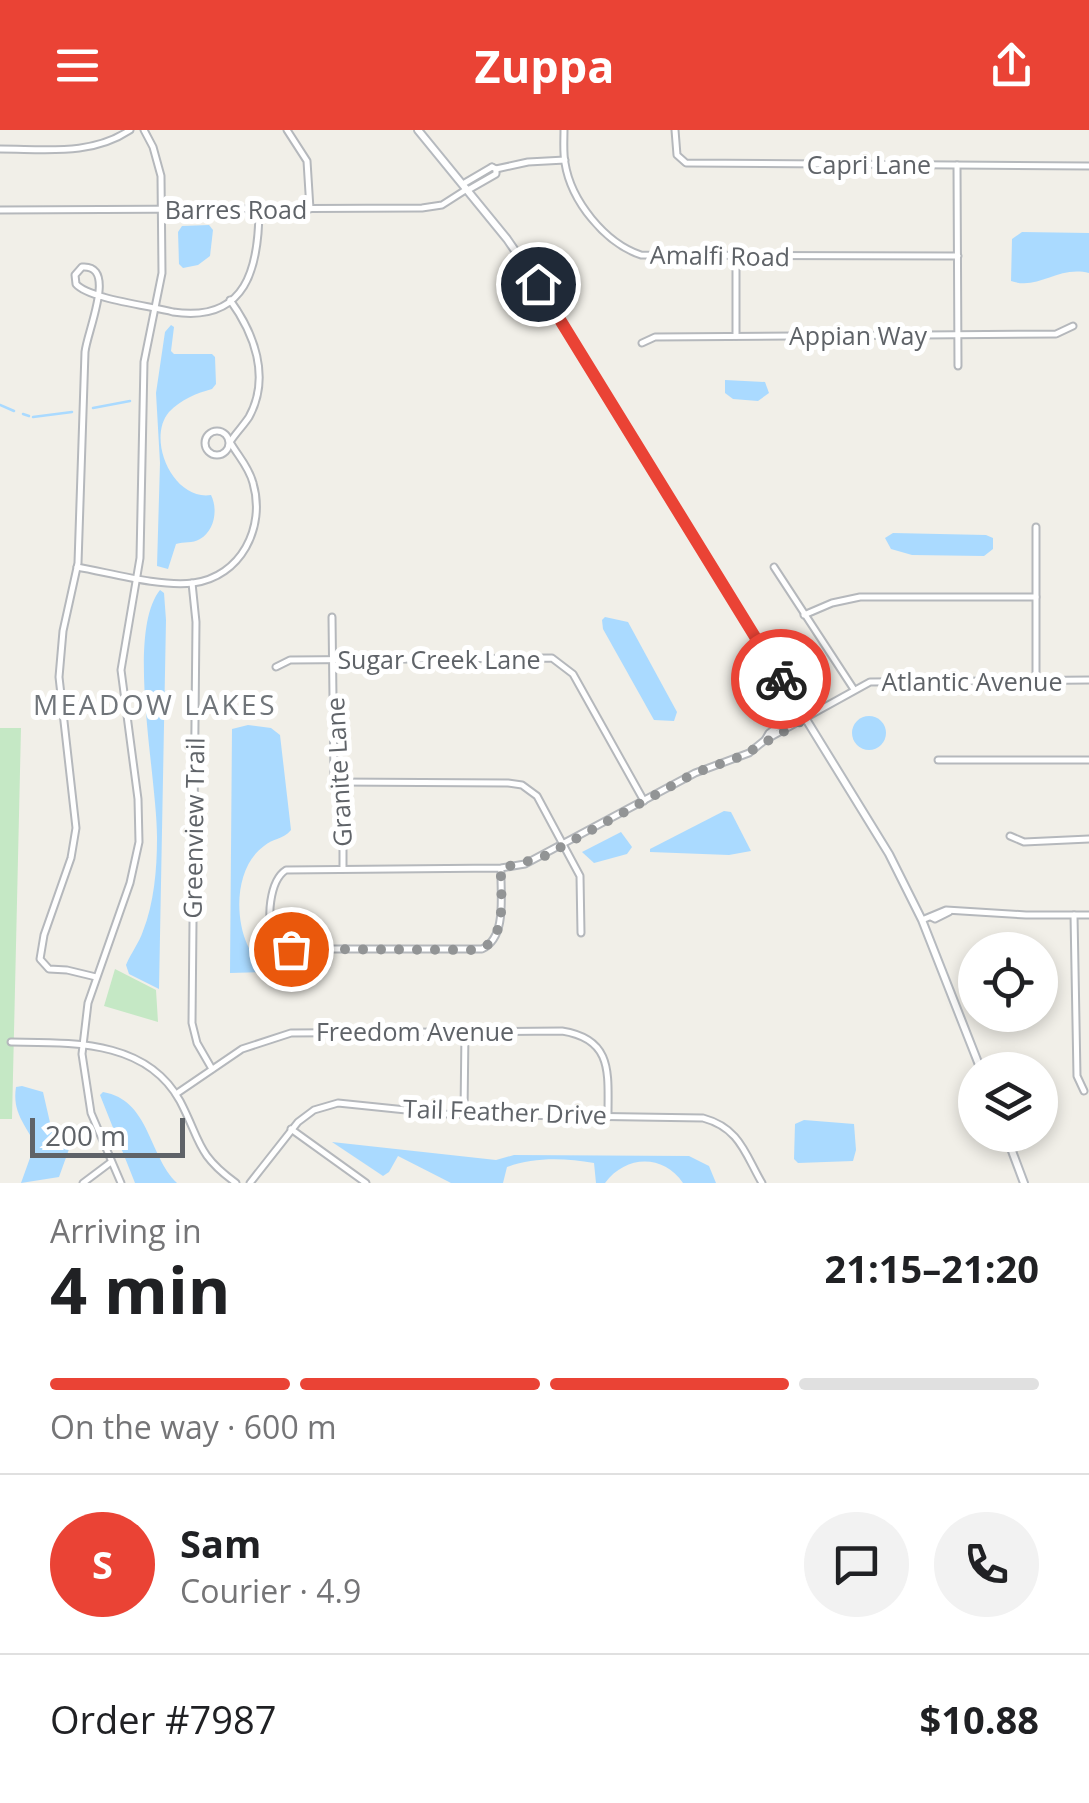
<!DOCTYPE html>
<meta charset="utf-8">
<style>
:root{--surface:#fff;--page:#f2f2f2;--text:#202124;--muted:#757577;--line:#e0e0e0;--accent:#ea4335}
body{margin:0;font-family:"Open Sans",sans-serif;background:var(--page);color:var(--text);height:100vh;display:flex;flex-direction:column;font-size:38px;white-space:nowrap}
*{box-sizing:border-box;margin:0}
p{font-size:32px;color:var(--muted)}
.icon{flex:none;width:55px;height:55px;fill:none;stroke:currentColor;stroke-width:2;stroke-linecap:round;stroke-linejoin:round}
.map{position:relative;height:1053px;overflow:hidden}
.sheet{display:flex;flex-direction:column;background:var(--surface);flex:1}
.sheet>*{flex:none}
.tools{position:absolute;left:958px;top:802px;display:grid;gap:20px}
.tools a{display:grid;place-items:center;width:100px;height:100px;border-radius:50%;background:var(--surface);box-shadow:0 5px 15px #0003;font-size:50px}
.scale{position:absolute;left:30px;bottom:25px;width:155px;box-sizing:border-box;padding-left:10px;border:5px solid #5f6368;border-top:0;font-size:28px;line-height:35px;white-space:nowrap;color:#5f6368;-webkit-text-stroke:8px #fff;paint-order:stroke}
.pin{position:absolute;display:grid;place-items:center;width:85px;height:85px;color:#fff;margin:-42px;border:5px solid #fff;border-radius:50%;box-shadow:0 2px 10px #0007}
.courier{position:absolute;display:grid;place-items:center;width:100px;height:100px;margin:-50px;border:8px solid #ea4335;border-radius:50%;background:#fff;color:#222;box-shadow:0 2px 12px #0007}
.headline em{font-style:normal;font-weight:700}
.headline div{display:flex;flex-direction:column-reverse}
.headline{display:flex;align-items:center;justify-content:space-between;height:170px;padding:0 50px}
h1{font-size:65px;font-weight:700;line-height:75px}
.bar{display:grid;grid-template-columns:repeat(4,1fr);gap:15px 10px;align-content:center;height:120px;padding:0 50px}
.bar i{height:12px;border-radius:8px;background:var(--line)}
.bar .active{background:var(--accent)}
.bar p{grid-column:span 4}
.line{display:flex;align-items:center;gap:25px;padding:0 50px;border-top:2px solid var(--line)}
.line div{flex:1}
.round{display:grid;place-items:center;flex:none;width:105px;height:105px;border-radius:52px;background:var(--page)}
header{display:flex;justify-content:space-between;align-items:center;height:130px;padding:0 50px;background:var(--accent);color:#fff;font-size:45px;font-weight:700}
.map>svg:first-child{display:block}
.green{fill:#c5e8c5}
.water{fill:#aadaff}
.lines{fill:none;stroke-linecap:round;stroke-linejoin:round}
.stream{stroke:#aadaff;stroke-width:2.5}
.street-casing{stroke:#b5b8bc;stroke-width:9}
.secondary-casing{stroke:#b6babf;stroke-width:10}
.street{stroke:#fff;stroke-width:5}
.secondary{stroke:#fff;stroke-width:6}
.done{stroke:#929495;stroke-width:10;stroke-dasharray:0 18}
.route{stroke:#ea4335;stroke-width:12}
.labels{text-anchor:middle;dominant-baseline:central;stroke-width:10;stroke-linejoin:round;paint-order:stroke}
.street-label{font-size:25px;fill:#5f6368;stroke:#fff}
.neighbourhood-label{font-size:28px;letter-spacing:2.5px;fill:#70757a;stroke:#fff}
</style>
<header><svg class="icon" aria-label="menu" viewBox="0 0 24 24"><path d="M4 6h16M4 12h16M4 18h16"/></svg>Zuppa<svg class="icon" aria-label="share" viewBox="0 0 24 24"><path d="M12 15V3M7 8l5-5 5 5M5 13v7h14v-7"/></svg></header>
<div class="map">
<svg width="1089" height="1053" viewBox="0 0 1089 1053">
<rect width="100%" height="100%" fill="#f1efe8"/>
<g class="green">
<path d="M0,598H21L12,989H0Z"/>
<path d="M115,839L156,860L158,892L104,876Z"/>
</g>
<g class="water">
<path d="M209,95L213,100L210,126L198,135L183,138L179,134L178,102L182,96Z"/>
<path d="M1022,102L1089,103V143C1058,135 1038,161 1011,151L1012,109Z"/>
<path d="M171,195L174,197L171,221L174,224H212L215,227L216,254L212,259C197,263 180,270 169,282C146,309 173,371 211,365C218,379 215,400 200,409C192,414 184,411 176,414L168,439L157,436L160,333L156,263L165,202Z"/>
<path d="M725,250L765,252L769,263L758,271L733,269L725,263Z"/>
<path d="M893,403L986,405L993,408V419L984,426L912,425L891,419L885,408Z"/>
<path d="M160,460L164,463L166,490L159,859L129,844L126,835C131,823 139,813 143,801C154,774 157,738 157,710C158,650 125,504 160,460Z"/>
<path d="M605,487L628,492L677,582L674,591L654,590L603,499L602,490Z"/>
<circle cx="869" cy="603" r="17"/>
<path d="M248,595L271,598L280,605L291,700C283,710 273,708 264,716C236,736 234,784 247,814C251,823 258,833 263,842L230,843L232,599Z"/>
<path d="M724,681L731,682L751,721L729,725L650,722V719Z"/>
<path d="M621,702L632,717L627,724L594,733L582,722Z"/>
<path d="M22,956L43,962L54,1010L73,1008L59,1047L21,1053L35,1014C25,994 12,982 16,957Z"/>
<path d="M103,962C150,970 148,1025 177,1053H135L100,965Z"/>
<path d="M804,990L854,994L856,1020L853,1031L798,1033L794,1029L795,994Z"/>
<path d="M332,1012L496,1030L514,1025L689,1026L709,1036L716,1053H683C663,1024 626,1025 605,1053H596L594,1033C565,1028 534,1027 507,1037L503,1053H451L398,1026L389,1042L383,1046Z"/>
</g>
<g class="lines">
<g class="stream">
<path d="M0,275L14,281"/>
<path d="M93,278L130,271"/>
<path d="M23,284L29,286"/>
<path d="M33,287L72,282"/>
</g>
<g class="street-casing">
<g id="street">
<path d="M287,0L307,31L310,79"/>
<path d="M564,0C564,11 563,22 565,33C571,71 605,113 641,125L958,126"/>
<path d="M675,0L677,25L686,33L1089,36"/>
<path d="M0,19C46,19 91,26 130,0"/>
<path d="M957,35L958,236"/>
<path d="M496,39L528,32L565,30"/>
<path d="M463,54L492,37"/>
<path d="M468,60L496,44V39L492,37"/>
<path d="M0,80L422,78L442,75L467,59"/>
<path d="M736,127V206"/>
<path d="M642,213L655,207L1056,204L1073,196"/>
<circle cx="217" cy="313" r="12"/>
<path d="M77,437C111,443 160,457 193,453C241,447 266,397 253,353C249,337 238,326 230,312C236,303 243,296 249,287C271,247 254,203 230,170"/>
<path d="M774,437L853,558"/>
<path d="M192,453L196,492L192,893L197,913L212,939"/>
<path d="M804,485L832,473L860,467H1036"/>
<path d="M332,487L334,649L343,699V738"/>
<path d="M276,537L290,530L552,528L573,544L644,671"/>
<path d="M1036,550V397"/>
<path d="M800,580L769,603L765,610L870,552L1089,550"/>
<path d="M938,630H1089"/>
<path d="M335,652L508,653L522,655L537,666L580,746L581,803"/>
<path d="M1010,706L1024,712L1089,709"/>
<path d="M501,738C500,763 508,807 482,819H295C287,817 280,815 275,807C265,791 270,750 286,740L501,738L525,734L695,643L749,623L765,610"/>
<path d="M1074,785L1077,946L1084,961"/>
<path d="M931,787L935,789L949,782"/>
<path d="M922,790L946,780L1026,785H1089"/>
<path d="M96,847L67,840L49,839L40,829L44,805L71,728L76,698L59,547L63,501L78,433L85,222C87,201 118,134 82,137L75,145L76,154C89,169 151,176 173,182C247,193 259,137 259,78"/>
<path d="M11,912C71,913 146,909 180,971C201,1011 196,1024 236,1053"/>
<path d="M176,964L242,919L291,903L562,901C613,909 608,943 608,984"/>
<path d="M464,983L465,901"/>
<path d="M291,999L366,1053"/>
<path d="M83,1053L111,1032"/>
<path d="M121,1053L91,983L82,924L88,873L130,753L139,712L138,669L121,540L140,428L144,232L162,143L161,46L153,17L144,0"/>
<path d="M250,1053L298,992L314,980L338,973L445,984L703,988C740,998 745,1024 762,1053"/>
</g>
</g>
<g class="secondary-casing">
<g id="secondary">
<path d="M418,0L507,109L538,154L889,724L922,790L981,940"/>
<path d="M1006,1005L1024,1053"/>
</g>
</g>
<use href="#street" class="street"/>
<use href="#secondary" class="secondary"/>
</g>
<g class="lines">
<path class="done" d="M291,819L478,820C509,810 500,764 501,738L541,728L695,643L742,626L800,592L805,588L781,549"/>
<path class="route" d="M538,154L781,549"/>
</g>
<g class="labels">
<g class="street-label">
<text x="869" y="34">Capri Lane</text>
<text x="236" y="79">Barres Road</text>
<text transform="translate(720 125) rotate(1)">Amalfi Road</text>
<text x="858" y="205">Appian Way</text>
<text x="439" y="529">Sugar Creek Lane</text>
<text x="972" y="551">Atlantic Avenue</text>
<text transform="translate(338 642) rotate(-93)">Granite Lane</text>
<text transform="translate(193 698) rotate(-89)">Greenview Trail</text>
<text x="415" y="901">Freedom Avenue</text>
<text transform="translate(505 981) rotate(2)">Tail Feather Drive</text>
</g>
<g class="neighbourhood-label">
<text x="155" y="574">MEADOW LAKES</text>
</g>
</g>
</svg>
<div class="tools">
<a><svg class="icon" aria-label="locate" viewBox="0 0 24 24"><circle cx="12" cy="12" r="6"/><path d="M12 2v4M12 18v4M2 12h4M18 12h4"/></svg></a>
<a><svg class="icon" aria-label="layers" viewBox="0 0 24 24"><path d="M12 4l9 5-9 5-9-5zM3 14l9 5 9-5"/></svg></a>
</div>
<div class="scale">200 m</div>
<div class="pin" style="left:291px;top:819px;background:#ea580c"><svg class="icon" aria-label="bag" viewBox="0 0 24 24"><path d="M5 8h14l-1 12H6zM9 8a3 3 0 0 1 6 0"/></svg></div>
<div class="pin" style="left:538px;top:154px;background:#1f2937"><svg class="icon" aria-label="home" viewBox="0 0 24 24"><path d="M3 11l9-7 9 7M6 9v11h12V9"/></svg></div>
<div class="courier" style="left:781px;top:549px"><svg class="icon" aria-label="bike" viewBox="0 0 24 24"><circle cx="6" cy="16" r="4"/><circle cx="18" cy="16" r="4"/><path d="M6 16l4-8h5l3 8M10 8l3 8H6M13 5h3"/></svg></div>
</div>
<section class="sheet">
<div class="headline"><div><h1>4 min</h1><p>Arriving in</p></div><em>21:15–21:20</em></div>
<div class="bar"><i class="active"></i><i class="active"></i><i class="active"></i><i></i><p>On the way · 600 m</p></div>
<div class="line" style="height:180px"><b class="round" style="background:var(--accent);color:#fff">S</b><div><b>Sam</b><p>Courier · 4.9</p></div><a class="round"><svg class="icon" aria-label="chat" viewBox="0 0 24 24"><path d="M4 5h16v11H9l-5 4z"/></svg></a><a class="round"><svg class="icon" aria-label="phone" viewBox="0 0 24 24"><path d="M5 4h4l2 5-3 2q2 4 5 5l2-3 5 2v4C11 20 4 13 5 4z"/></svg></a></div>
<div class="line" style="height:130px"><div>Order #7987</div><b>$10.88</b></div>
</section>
